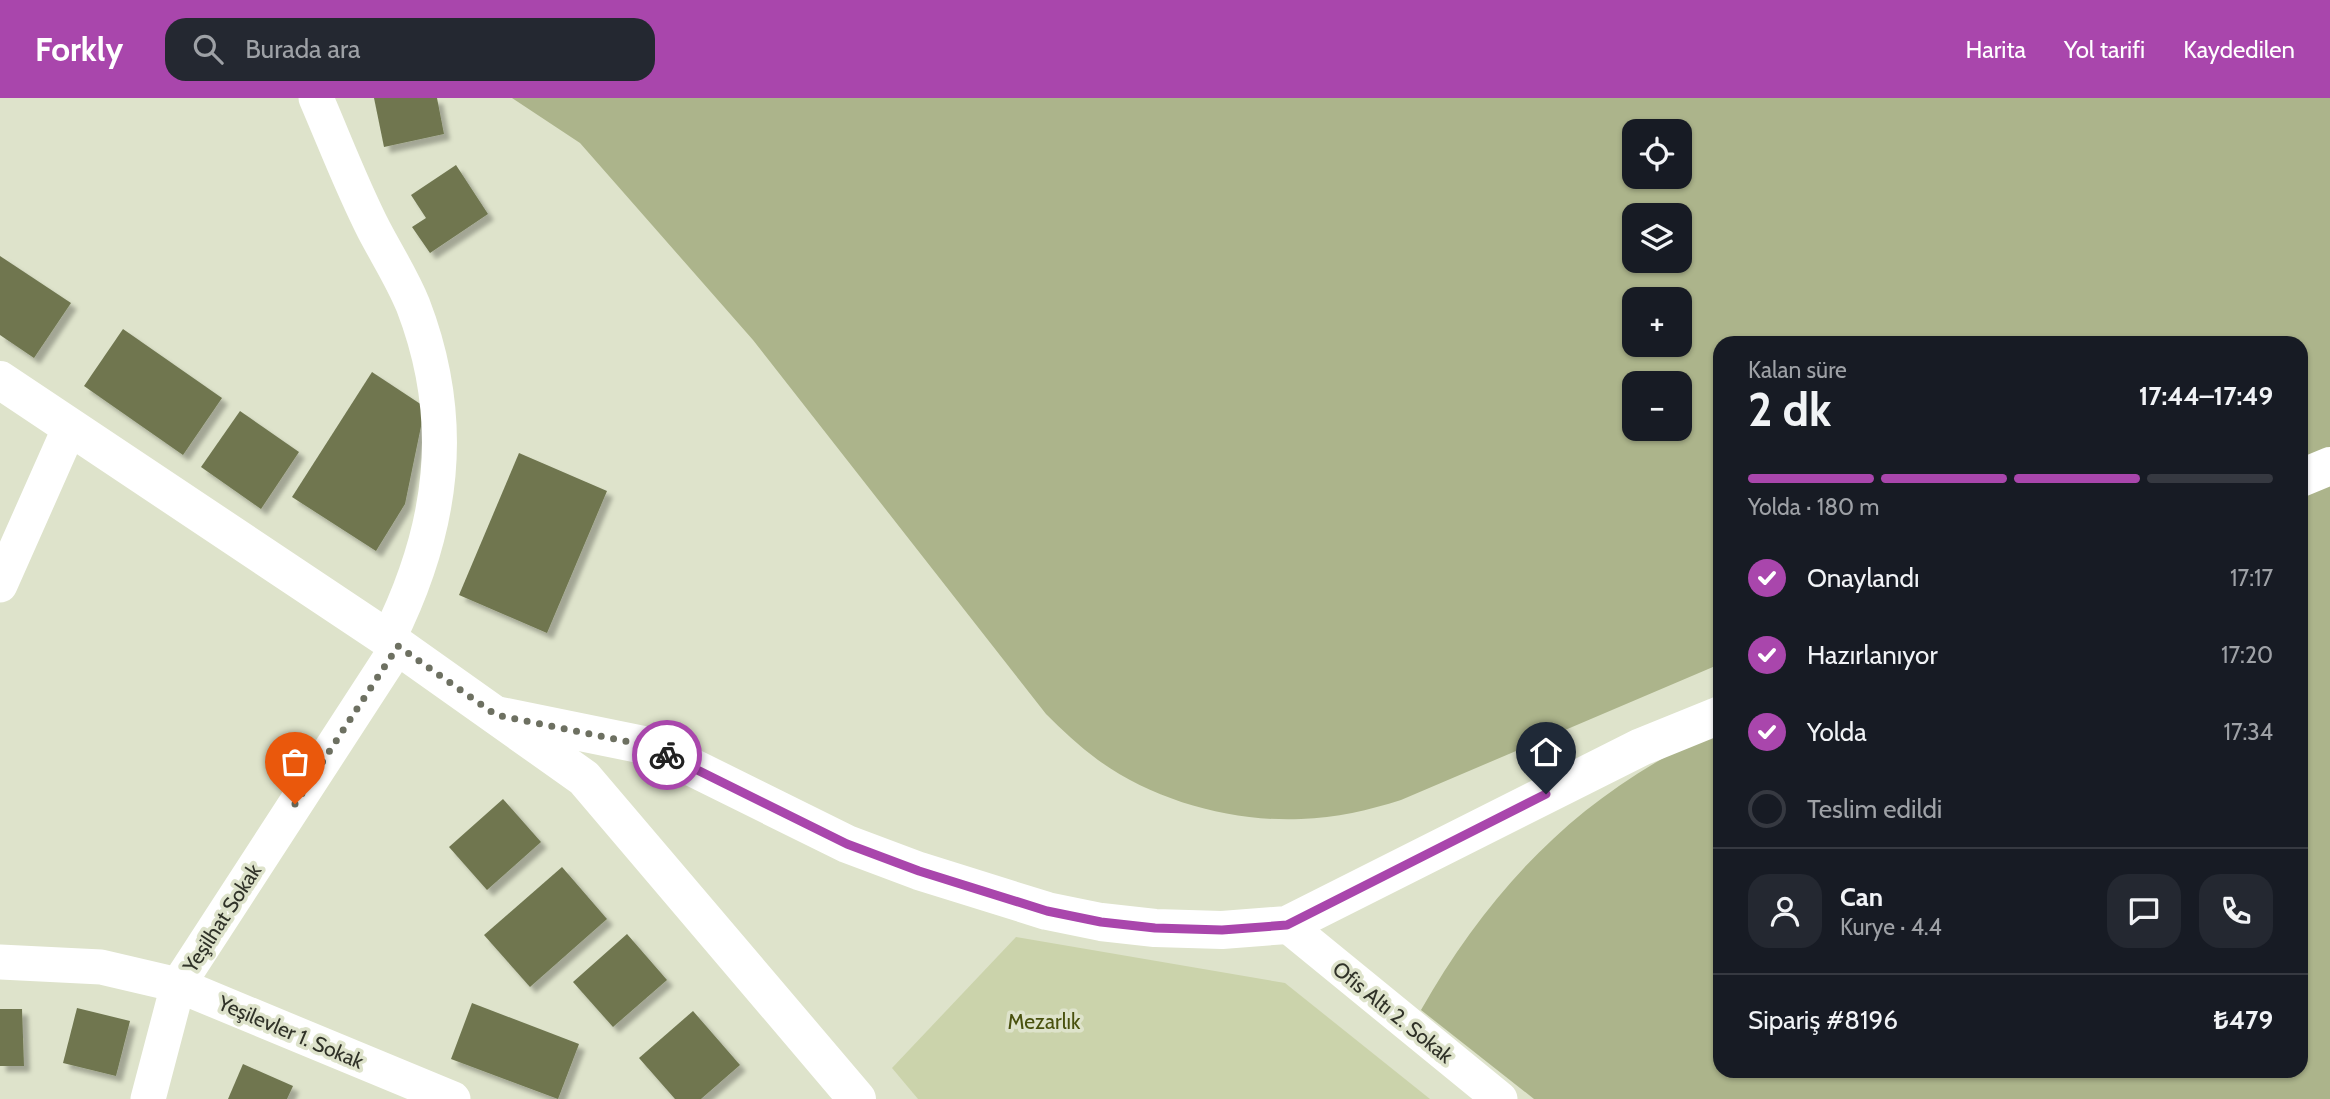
<!DOCTYPE html>
<html lang="tr">
<meta charset="utf-8">
<style>
:root{--surface:#171b24;--page:#242831;--text:#f1f3f6;--muted:#9ea1a6;--line:#363941;--accent:#a946ac}
body{margin:0;font-family:Cabin,sans-serif;background:var(--page);color:var(--text);height:100vh;display:flex;flex-direction:column;font-size:26px;white-space:nowrap}
*{box-sizing:border-box;margin:0}
p{font-size:23px;color:var(--muted)}
.icon{flex:none;width:38px;height:38px;fill:none;stroke:currentColor;stroke-width:2;stroke-linecap:round;stroke-linejoin:round}
.map{position:relative;flex:1;overflow:hidden}
.panel{position:absolute;left:1713px;top:238px;width:595px;height:742px;display:flex;flex-direction:column;background:var(--surface);border-radius:21px;box-shadow:0 2px 5px #0004}
.panel>*{flex:none}
.tools{position:absolute;left:1622px;top:21px;display:grid;gap:14px}
.tools a{display:grid;place-items:center;width:70px;height:70px;border-radius:14px;background:var(--surface);box-shadow:0 2px 5px #0004;font-size:35px}
.pin{position:absolute;display:grid;place-items:center;width:60px;height:60px;color:#fff;margin:-72px -30px;border-radius:50% 50% 50% 0;rotate:-45deg;box-shadow:0 0 7px #0007}
.pin .icon{rotate:45deg}
.courier{position:absolute;display:grid;place-items:center;width:70px;height:70px;margin:-35px;border:5px solid #a946ac;border-radius:50%;background:#fff;color:#222;box-shadow:0 2px 9px #0007}
.summary em{font-style:normal;font-weight:800}
.summary div{display:flex;flex-direction:column-reverse}
.summary{display:flex;align-items:center;justify-content:space-between;height:119px;padding:0 35px}
h1{font-size:46px;font-weight:800;line-height:52px}
.bar{display:grid;grid-template-columns:repeat(4,1fr);gap:10px 7px;align-content:center;height:84px;padding:0 35px}
.bar i{height:9px;border-radius:5px;background:var(--line)}
.bar .active{background:var(--accent)}
.bar p{grid-column:span 4}
.line{display:flex;align-items:center;gap:18px;padding:0 35px;border-top:2px solid var(--line)}
.line div{flex:1}
.round{display:grid;place-items:center;flex:none;width:74px;height:74px;border-radius:21px;background:var(--page)}
ol{padding:0 35px;list-style:none}
li{display:flex;align-items:center;gap:21px;height:77px}
li p{margin-inline-start:auto}
li .icon{padding:7px;border-radius:50%;background:var(--accent);color:#fff;stroke-width:4}
li:last-child{color:var(--muted)}
li i{width:38px;height:38px;border:4px solid var(--line);border-radius:50%}
header{display:flex;align-items:center;gap:42px;box-sizing:border-box;height:98px;padding:0 35px;background:var(--accent);color:#fff}
header strong{font-size:33px}
nav{display:flex;gap:38px;margin-inline-start:auto;font-size:24px}
.search{width:490px;height:63px;background:var(--page);display:flex;align-items:center;gap:18px;box-sizing:border-box;padding:0 24px;border-radius:21px;color:var(--muted);font-size:26px}
.map>svg:first-child{display:block}
.green{fill:#cbd3ab}
.forest{fill:#acb48b;fill-rule:evenodd}
.building{fill:#6f7650;filter:url(#shadow)}
.lines{fill:none;stroke-linecap:round;stroke-linejoin:round}
.street{stroke:#fff;stroke-width:35}
.secondary{stroke:#fff;stroke-width:38}
.done{stroke:#6d7061;stroke-width:7;stroke-dasharray:0 12.6}
.route{stroke:#a946ac;stroke-width:9}
.labels{text-anchor:middle;dominant-baseline:central;stroke-width:7;stroke-linejoin:round;paint-order:stroke}
.street-label{font-size:21px;fill:#303228;stroke:#dee3cb}
.park-label{font-size:21px;fill:#49510e;stroke:#dee3cb}
</style>
<header>
<strong>Forkly</strong>
<div class="search"><svg class="icon" aria-label="search" viewBox="0 0 24 24"><circle cx="10" cy="10" r="6"/><path d="M15 15l6 6"/></svg>Burada ara</div>
<nav><a>Harita</a><a>Yol tarifi</a><a>Kaydedilen</a></nav>
</header>
<div class="map">
<svg width="2330" height="1001" viewBox="0 0 2330 1001">
<defs>
<filter id="shadow"><feDropShadow dx="6" dy="6" stdDeviation="2" flood-color="#0004"/></filter>
</defs>
<rect width="100%" height="100%" fill="#dee3cb"/>
<path class="green" d="M1016,839L1285,885L1430,1001H918L892,970Z"/>
<path class="forest" d="M512,0H2330V1001H1534L1421,912C1482,805 1558,719 1667,658C1684,649 1703,641 1720,633V973H2301V245H1720V566L1401,702C1369,712 1336,720 1301,721C1231,724 1155,703 1098,662C1079,648 1062,632 1046,616L753,242L580,45ZM1634,33H1680V79H1634ZM1634,117H1680V163H1634ZM1634,201H1680V247H1634ZM1634,285H1680V331H1634Z"/>
<g class="building">
<path d="M374,0H437L444,36L384,49Z"/>
<path d="M456,67L488,116L430,155L412,129L426,120L411,97Z"/>
<path d="M0,158L71,205L34,260L0,237Z"/>
<path d="M123,231L222,300L183,357L84,288Z"/>
<path d="M372,274L425,309L405,406L376,453L292,399Z"/>
<path d="M240,313L299,354L261,411L201,369Z"/>
<path d="M519,355L607,393L547,535L459,497Z"/>
<path d="M503,701L541,744L487,792L449,749Z"/>
<path d="M562,769L607,821L530,889L484,837Z"/>
<path d="M627,836L667,882L613,929L573,884Z"/>
<path d="M472,905L579,946L558,1001L451,961Z"/>
<path d="M77,910L130,923L116,978L63,965Z"/>
<path d="M0,911H22L24,968H0Z"/>
<path d="M693,913L740,967L701,1001H675L639,960Z"/>
<path d="M243,966L293,988L287,1001H228Z"/>
</g>
<g class="lines">
<g class="street">
<path d="M316,0C335,44 352,89 374,132C387,157 402,180 413,207C458,324 443,431 388,541"/>
<path d="M0,487L70,329"/>
<path d="M1287,827L1500,1001"/>
<path d="M0,864L101,869L178,887L453,1001"/>
<path d="M148,1001L178,887L398,548"/>
</g>
<g class="secondary">
<path d="M0,282L388,541L584,680L857,1001"/>
<path d="M2301,380L2330,368"/>
<path d="M496,617L649,648L847,746L919,773L1047,813L1101,824L1155,830L1222,832L1287,827L1641,649L1720,617"/>
</g>
</g>
<g class="lines">
<path class="done" d="M295,706L398,548L496,617L649,648L667,657"/>
<path class="route" d="M667,657L847,746L919,773L1047,813L1101,824L1155,830L1222,832L1287,827L1546,696"/>
</g>
<g class="labels">
<g class="street-label">
<text transform="translate(222 820) rotate(-57)">Yeşilhat Sokak</text>
<text transform="translate(1393 914) rotate(39)">Ofis Altı 2. Sokak</text>
<text transform="translate(291 934) rotate(23)">Yeşilevler 1. Sokak</text>
</g>
<g class="park-label">
<text x="1044" y="923">Mezarlık</text>
</g>
</g>
</svg>
<div class="tools">
<a><svg class="icon" aria-label="locate" viewBox="0 0 24 24"><circle cx="12" cy="12" r="6"/><path d="M12 2v4M12 18v4M2 12h4M18 12h4"/></svg></a>
<a><svg class="icon" aria-label="layers" viewBox="0 0 24 24"><path d="M12 4l9 5-9 5-9-5zM3 14l9 5 9-5"/></svg></a>
<a>+</a>
<a>−</a>
</div>
<div class="pin" style="left:295px;top:706px;background:#ea580c"><svg class="icon" aria-label="bag" viewBox="0 0 24 24"><path d="M5 8h14l-1 12H6zM9 8a3 3 0 0 1 6 0"/></svg></div>
<div class="pin" style="left:1546px;top:696px;background:#1f2937"><svg class="icon" aria-label="home" viewBox="0 0 24 24"><path d="M3 11l9-7 9 7M6 9v11h12V9"/></svg></div>
<div class="courier" style="left:667px;top:657px"><svg class="icon" aria-label="bike" viewBox="0 0 24 24"><circle cx="6" cy="16" r="4"/><circle cx="18" cy="16" r="4"/><path d="M6 16l4-8h5l3 8M10 8l3 8H6M13 5h3"/></svg></div>
<section class="panel">
<div class="summary"><div><h1>2 dk</h1><p>Kalan süre</p></div><em>17:44–17:49</em></div>
<div class="bar"><i class="active"></i><i class="active"></i><i class="active"></i><i></i><p>Yolda · 180 m</p></div>
<ol>
<li><svg class="icon" aria-label="check" viewBox="0 0 24 24"><path d="M5 12l5 5 9-10"/></svg>Onaylandı<p>17:17</p></li>
<li><svg class="icon" aria-label="check" viewBox="0 0 24 24"><path d="M5 12l5 5 9-10"/></svg>Hazırlanıyor<p>17:20</p></li>
<li><svg class="icon" aria-label="check" viewBox="0 0 24 24"><path d="M5 12l5 5 9-10"/></svg>Yolda<p>17:34</p></li>
<li><i></i>Teslim edildi</li>
</ol>
<div class="line" style="height:126px"><a class="round"><svg class="icon" aria-label="person" viewBox="0 0 24 24"><circle cx="12" cy="8" r="4"/><path d="M4 21q1-7 8-7t8 7"/></svg></a><div><b>Can</b><p>Kurye · 4.4</p></div><a class="round"><svg class="icon" aria-label="chat" viewBox="0 0 24 24"><path d="M4 5h16v11H9l-5 4z"/></svg></a><a class="round"><svg class="icon" aria-label="phone" viewBox="0 0 24 24"><path d="M5 4h4l2 5-3 2q2 4 5 5l2-3 5 2v4C11 20 4 13 5 4z"/></svg></a></div>
<div class="line" style="height:91px"><div>Sipariş #8196</div><b>₺479</b></div>
</section>
</div>
